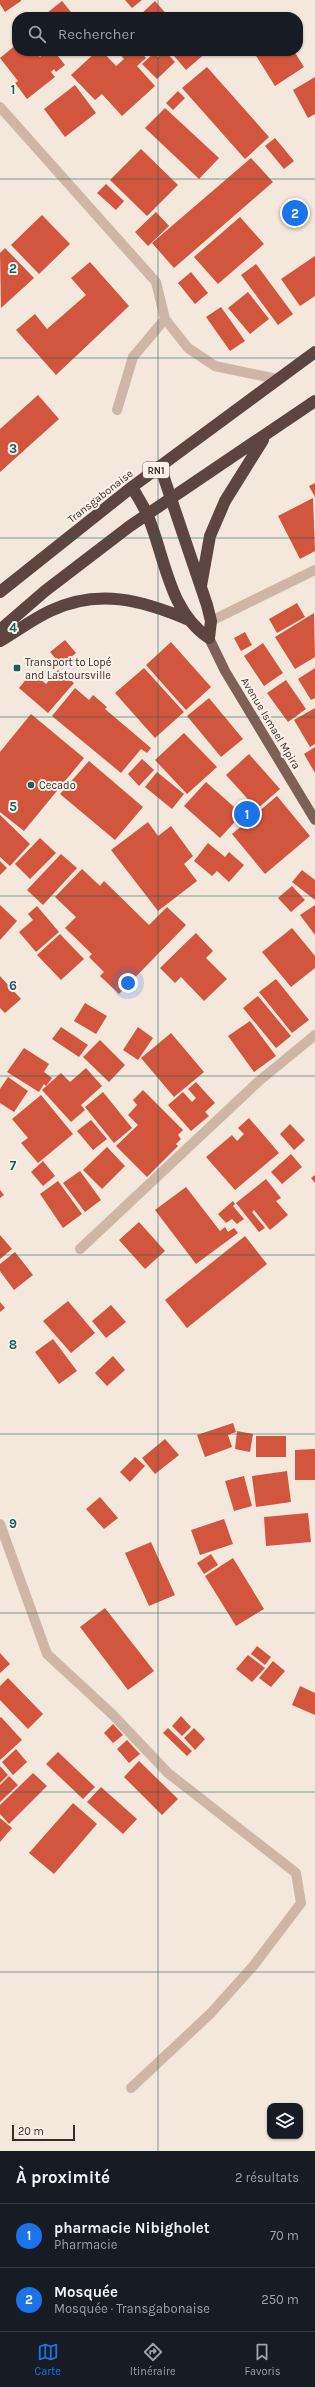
<!DOCTYPE html>
<html lang="fr">
<head>
<meta charset="utf-8">
<style>
  :root { --surface:#171b24; --page:#20242c; --text:#f1f3f6; --muted:#9ea1a6; --line:#363941; --accent:#1a73e8 }
  body { margin:0; font-family:Karla,sans-serif; background:var(--page); color:var(--text) }
  .controls { position:absolute; right:12px; bottom:12px; display:grid; overflow:hidden; border-radius:8px; box-shadow:0 1px 3px #0004 }
  .controls button { width:36px; height:36px; display:grid; place-items:center; padding:0; border:0; border-bottom:1px solid var(--line); background:var(--surface); color:var(--text); font:20px sans-serif }
  .scale { position:absolute; left:12px; bottom:10px; width:63px; box-sizing:border-box; padding-left:4px; border:2px solid #392c28; border-top:0; font-size:11px; line-height:14px; white-space:nowrap; color:#392c28; -webkit-text-stroke:3px #fbf1e9; paint-order:stroke }
  .you { position:absolute; left:128px; top:983px; width:14px; height:14px; margin:-10px; border:3px solid #fff; border-radius:50%; background:#1a73e8; box-shadow:0 0 0 6px #1a73e833 }
  .badge { display:grid; place-items:center; width:26px; height:26px; border-radius:50%; background:var(--accent); color:#fff; font-size:13px; font-weight:700 }
  .pin { position:absolute; translate:-50% -50%; border:2px solid #fff; box-shadow:0 1px 4px #0006 }
  .list { margin:0; padding:0; list-style:none }
  h2 { display:flex; justify-content:space-between; align-items:center; height:52px; margin:0; padding:0 16px; font-size:17px }
  h2 small { font-size:13px; font-weight:400; color:var(--muted) }
  .list li { display:grid; grid-template-columns:26px 1fr auto; gap:12px; align-items:center; box-sizing:border-box; height:64px; padding:0 16px; border-top:1px solid var(--line) }
  .list b { display:block; font-size:15px; white-space:nowrap }
  .list p { margin:0; font-size:13px; white-space:nowrap; color:var(--muted) }
  .list em { font-size:13px; font-style:normal; color:var(--muted) }
  .icon { flex:none; width:22px; height:22px; fill:none; stroke:currentColor; stroke-width:2; stroke-linecap:round; stroke-linejoin:round }
  .map { position:relative; flex:none; width:315px; height:2151px; overflow:hidden }
  .search { position:absolute; background:var(--surface); box-shadow:0 1px 3px #0004; left:12px; right:12px; top:12px; height:44px; display:flex; align-items:center; gap:10px; box-sizing:border-box; padding:0 14px; border-radius:16px; color:var(--muted); font-size:15px }
  .sheet { height:180px; background:var(--surface) }
  nav { display:flex; justify-content:space-around; align-items:center; box-sizing:border-box; height:56px; border-top:1px solid var(--line); background:var(--surface); font-size:11px; color:var(--muted) }
  nav a { display:grid; justify-items:center; gap:2px }
  nav .on { color:var(--accent) }
  .map>svg:first-child { display:block }
  .building { fill:#d1563d }
  .lines { fill:none; stroke-linecap:round; stroke-linejoin:round }
  .minor { stroke:#ceb6a6; stroke-width:10 }
  .major { stroke:#7d6157; stroke-width:10 }
  .highway { stroke:#5b453e; stroke-width:12 }
  .grid { fill:none; stroke:#195f5f; stroke-width:1; stroke-opacity:0.55 }
  .poi-dot { fill:#195f5f; stroke:#fbf1e9; stroke-width:1.5 }
  .labels { text-anchor:middle; stroke-width:4; stroke-linejoin:round; paint-order:stroke }
  .shield { fill:#fbf1e9; stroke:#736762; stroke-width:1 }
  .shield-label { font-size:10px; font-weight:bold; fill:#392c28 }
  .street-label { font-size:11px; fill:#392c28; stroke:#fbf1e9 }
  .poi-label { font-size:11px; fill:#392c28; stroke:#fbf1e9; text-anchor:start }
  .grid-label { font-size:13px; text-anchor:middle; font-weight:bold; fill:#195f5f; stroke:#fbf1e9; stroke-width:4; stroke-linejoin:round; paint-order:stroke }
</style>
</head>
<body>
<div class="map">
<svg width="315" height="2151" viewBox="0 0 315 2151">
  <rect width="100%" height="100%" fill="#f4e7dc"/>
  <path class="building" d="M0,0H21V1L5,12L0,4Z
    M125,0H142L132,8Z
    M62,1L75,17H42Z
    M155,1L169,17H138Z
    M17,44V51H35L40,57L47,51H54L65,65L56,72L54,69L51,72L55,77L27,99L15,83L18,81L0,58Z
    M97,51H102L116,66L124,59L117,51H144L142,53L146,58L137,66L155,86L122,116L102,94L95,100L71,75Z
    M165,51L175,62L157,79L142,64L154,53L158,57Z
    M170,51H208L186,70Z
    M253,51H294L304,67L275,86Z
    M207,67L269,137L245,159L182,88Z
    M315,77V114L308,118L293,90Z
    M75,85L96,113L65,137L44,109Z
    M178,91L185,98L173,110L166,103Z
    M165,108L219,158L199,179L145,128Z
    M275,138L294,161L284,169L265,146Z
    M141,149L178,185L147,216L110,180Z
    M251,158L273,182L174,268L152,243Z
    M106,184L124,201L116,210L97,193Z
    M156,212L169,226L148,246L135,232Z
    M42,215L70,244L39,274L11,245Z
    M240,217L264,244L218,284L194,257Z
    M5,248L34,278L1,308L0,253Z
    M315,256V296L300,306L281,279Z
    M90,262L129,306L56,375L16,330L35,314L47,329L86,295L71,278Z
    M256,264L293,314L278,325L241,275Z
    M191,272L208,293L195,304L178,283Z
    M248,292L269,319L250,334L228,308Z
    M221,307L245,341L230,351L206,317Z
    M38,395L59,419L0,472V429Z
    M315,483V497L309,486Z
    M313,498L315,551L300,559L278,516Z
    M297,603L305,617L277,633L269,619Z
    M314,613L315,657L295,669L275,637Z
    M245,632L252,645L241,651L234,638Z
    M65,640L76,653L61,665L50,652Z
    M171,642L211,687L186,710L146,665Z
    M263,643L283,673L264,686L244,656Z
    M144,668L184,712L155,738L115,693Z
    M315,668V698L311,700L298,679Z
    M58,670L74,683L48,713L19,688L32,672L46,684Z
    M286,680L306,709L288,722L267,693Z
    M75,688L89,700L93,695L107,707L105,709L151,748L147,753L141,749L121,773L52,716Z
    M209,698L243,739L221,757L187,716Z
    M315,708V744L310,747L294,720Z
    M31,714L84,758L24,831L0,812V752Z
    M184,733L217,767L187,794L155,760Z
    M315,747V773L304,754Z
    M249,754L280,789L257,809L226,775Z
    M142,759L154,770L139,786L128,774Z
    M89,761L143,807L115,840L60,794Z
    M157,772L184,794L172,809L145,787Z
    M206,782L242,814L220,838L184,806Z
    M277,796L310,836L265,874L232,834Z
    M0,815L30,844L10,866L0,857Z
    M148,822L158,836L171,826L193,856L184,864L197,881L158,911L111,850Z
    M40,838L56,853L30,879L15,864Z
    M208,843L225,857L229,852L244,865L229,882L217,871L212,876L194,861Z
    M61,854L77,868L43,905L27,890Z
    M0,861L7,868L0,875Z
    M82,869L100,886L104,881L149,925L167,907L186,925L119,994L100,976L104,972L89,957L92,954L65,928L76,917L55,897Z
    M302,870L315,880V900L292,882Z
    M292,886L305,900L291,912L278,898Z
    M0,905L17,921L0,940Z
    M315,905V935L300,915Z
    M37,906L59,932L36,952L19,932L33,920L28,914Z
    M292,928L315,956V968L291,987L262,952Z
    M196,933L213,951L206,958L227,979L204,1001L181,977L175,983L160,968Z
    M60,934L84,959L61,980L37,955Z
    M0,976L21,999L5,1013L0,1008Z
    M276,979L309,1020L292,1033L259,992Z
    M258,996L291,1036L276,1048L243,1008Z
    M85,1003L107,1016L96,1034L74,1021Z
    M250,1021L276,1056L254,1072L228,1036Z
    M61,1027L88,1045L79,1057L52,1039Z
    M138,1027L153,1038L138,1060L123,1050Z
    M171,1033L204,1072L174,1097L141,1058Z
    M100,1040L125,1065L109,1082L83,1057Z
    M24,1048L49,1064L44,1072L52,1078L46,1086L44,1084L39,1092L7,1072Z
    M86,1068L102,1086L81,1105L85,1110L71,1122L42,1090L61,1073L70,1082Z
    M8,1077L28,1091L14,1112L0,1103V1089Z
    M196,1082L215,1103L205,1112L209,1116L191,1131L168,1105L183,1092L192,1102L196,1098L188,1089Z
    M143,1090L183,1130L178,1135L181,1139L176,1144L178,1146L147,1177L116,1146L138,1125L128,1115L137,1105L133,1100Z
    M103,1092L132,1128L114,1143L85,1107Z
    M41,1095L73,1134L38,1163L21,1143L28,1138L12,1119Z
    M249,1118L279,1153L235,1190L206,1157L232,1135L237,1141L244,1134L238,1128Z
    M91,1120L107,1139L93,1150L77,1131Z
    M290,1124L305,1140L294,1150L280,1134Z
    M107,1147L125,1166L102,1189L83,1170Z
    M291,1154L302,1167L282,1184L271,1172Z
    M43,1161L55,1176L43,1186L31,1172Z
    M80,1171L101,1200L85,1212L63,1183Z
    M315,1175V1183L311,1178Z
    M266,1179L281,1198L276,1201L288,1215L270,1230L254,1210L252,1212L265,1228L259,1232L236,1203Z
    M58,1181L82,1214L63,1228L40,1194Z
    M186,1187L220,1231L225,1227L228,1232L234,1228L238,1233L196,1264L155,1210Z
    M0,1190L4,1195L0,1198Z
    M233,1201L235,1204L233,1206L244,1219L237,1224L232,1219L226,1223L218,1214Z
    M139,1222L165,1251L145,1269L119,1240Z
    M0,1235L12,1249L0,1259Z
    M245,1236L267,1264L187,1328L165,1300Z
    M15,1252L33,1275L14,1290L0,1271V1264Z
    M68,1301L95,1333L71,1353L43,1321Z
    M0,1302L5,1308L0,1312Z
    M111,1305L126,1322L106,1338L92,1321Z
    M53,1339L77,1371L59,1384L35,1352Z
    M113,1356L125,1370L107,1386L95,1373Z
    M233,1423L236,1432L228,1435L232,1447L205,1457L197,1435Z
    M237,1431L253,1434L250,1452L235,1449Z
    M256,1436H286V1457H256Z
    M165,1439L179,1455L155,1474L142,1458Z
    M315,1449V1480H295V1450Z
    M135,1457L145,1466L130,1482L120,1472Z
    M287,1471L291,1502L256,1507L252,1476Z
    M244,1476L252,1506L234,1511L225,1481Z
    M100,1497L118,1518L104,1529L86,1509Z
    M308,1513L311,1542L266,1546L264,1517Z
    M224,1519L233,1544L200,1555L191,1530Z
    M151,1542L175,1595L149,1606L125,1553Z
    M211,1554L218,1565L204,1574L197,1563Z
    M233,1558L264,1609L236,1626L205,1576Z
    M105,1608L154,1671L128,1690L80,1627Z
    M257,1646L271,1657L265,1665L251,1654Z
    M0,1653L10,1664L0,1673Z
    M248,1655L265,1668L252,1682L236,1669Z
    M273,1661L285,1671L271,1687L259,1678Z
    M8,1678L43,1714L28,1729L0,1700V1686Z
    M300,1686L315,1693V1715L292,1705Z
    M181,1716L191,1727L182,1736L172,1726Z
    M1,1717L22,1740L0,1760V1718Z
    M113,1724L123,1735L113,1743L104,1733Z
    M168,1728L192,1751L187,1756L163,1733Z
    M194,1728L205,1739L195,1750L184,1738Z
    M127,1740L140,1754L129,1763L117,1749Z
    M16,1749L27,1762L13,1775L2,1762Z
    M58,1752L95,1787L83,1799L46,1764Z
    M139,1761L178,1799L162,1815L124,1777Z
    M0,1766L8,1775L0,1783Z
    M33,1773L47,1786L9,1824L0,1814V1805Z
    M9,1776L18,1785L0,1802V1785Z
    M101,1787L137,1819L123,1834L87,1802Z
    M73,1803L97,1824L54,1874L29,1853Z
    M0,1818L12,1828L0,1842Z"/>
  <g class="lines">
    <path class="minor" d="M0,107L156,282L165,319L188,348L215,366L277,379
      M117,410L133,357L165,319
      M211,621L315,570
      M80,1249L259,1081L315,1035
      M0,1524L47,1654L112,1714L168,1773L296,1873L301,1903L254,1965L211,2013L131,2088"/>
    <path class="major" d="M209,638L225,671L315,820"/>
    <path class="highway" d="M132,487C137,496 143,505 147,514C165,555 168,611 209,638L211,621L207,605L160,466
      M201,586L210,536L225,501L263,440
      M0,592L132,487L315,352
      M0,630L45,591L130,526L315,401
      M0,641C17,631 33,619 50,611C98,588 142,600 189,620"/>
  </g>
  <path class="grid" d="M158,0V17M158,51V2151M0,179H315M0,358H315M0,538H315M0,717H315M0,896H315M0,1076H315M0,1255H315M0,1434H315M0,1613H315M0,1792H315M0,1972H315"/>
  <g class="poi-dot">
    <rect x="13" y="664" width="8" height="8" rx="2"/>
    <circle cx="31" cy="785" r="4"/>
  </g>
  <g class="labels">
    <rect class="shield" x="143" y="462" width="26" height="16" rx="3"/>
    <g class="shield-label">
      <text x="156" y="474">RN1</text>
    </g>
    <g class="street-label">
      <text transform="translate(100 496) rotate(-38)" y="4">Transgabonaise</text>
      <text transform="translate(271 723) rotate(59)" y="4">Avenue Ismael Mpira</text>
    </g>
    <g class="poi-label">
      <text x="25" y="666">Transport to Lopé<tspan x="25" dy="13">and Lastoursville</tspan></text>
      <text x="39" y="789">Cecado</text>
    </g>
  </g>
  <g class="grid-label">
    <text x="13" y="94">1</text>
    <text x="13" y="273">2</text>
    <text x="13" y="453">3</text>
    <text x="13" y="632">4</text>
    <text x="13" y="811">5</text>
    <text x="13" y="990">6</text>
    <text x="13" y="1170">7</text>
    <text x="13" y="1349">8</text>
    <text x="13" y="1528">9</text>
  </g>
</svg>
<div class="controls">
<button><svg class="icon" aria-label="layers" viewBox="0 0 24 24"><path d="M12 4l9 5-9 5-9-5zM3 14l9 5 9-5"/></svg></button>
</div>
<div class="scale">20 m</div>
<div class="you"></div>
<div class="pin badge" style="left:247px;top:814px">1</div>
<div class="pin badge" style="left:295px;top:213px">2</div>
<div class="search"><svg class="icon" aria-label="search" viewBox="0 0 24 24"><circle cx="10" cy="10" r="6"/><path d="M15 15l6 6"/></svg>Rechercher</div>
</div>
<section class="sheet">
<h2>À proximité<small>2 résultats</small></h2>
<ul class="list">
<li><span class="badge">1</span><div><b>pharmacie Nibigholet</b><p>Pharmacie</p></div><em>70 m</em></li>
<li><span class="badge">2</span><div><b>Mosquée</b><p>Mosquée · Transgabonaise</p></div><em>250 m</em></li>
</ul>
</section>
<nav>
<a class="on"><svg class="icon" aria-label="map" viewBox="0 0 24 24"><path d="M3 6l6-2 6 2 6-2v14l-6 2-6-2-6 2zM9 4v14M15 6v14"/></svg>Carte</a>
<a><svg class="icon" aria-label="directions" viewBox="0 0 24 24"><path d="M12 3l9 9-9 9-9-9zM9 14v-3h6M13 9l2 2-2 2"/></svg>Itinéraire</a>
<a><svg class="icon" aria-label="saved" viewBox="0 0 24 24"><path d="M7 4h10v16l-5-4-5 4z"/></svg>Favoris</a>
</nav>
</body>
</html>
